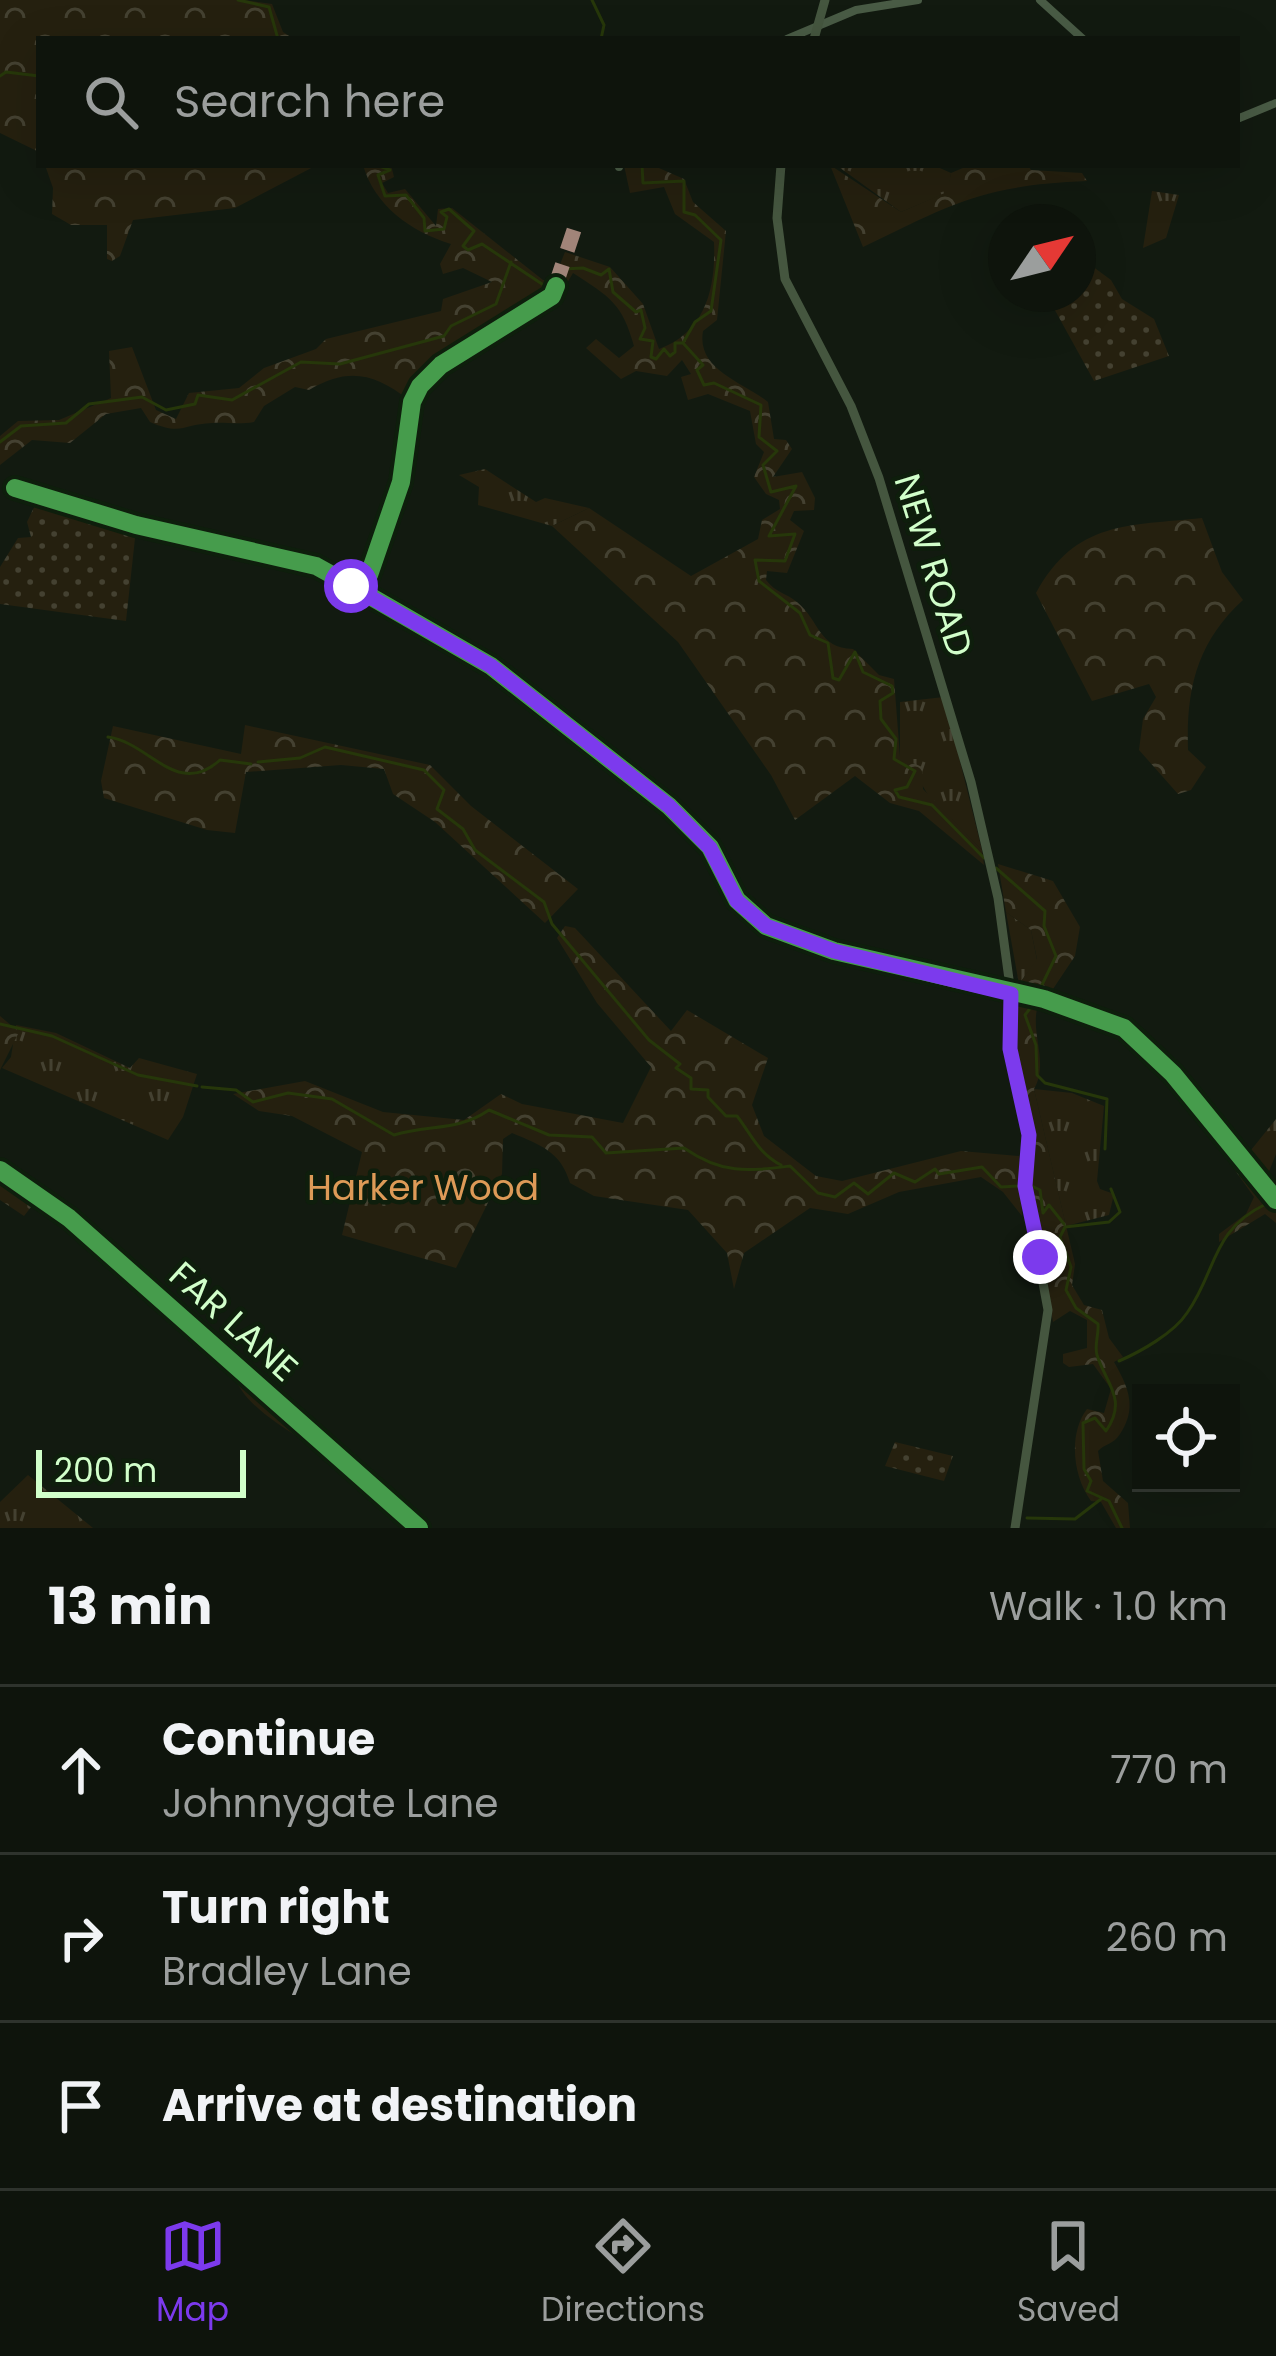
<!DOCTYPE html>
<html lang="en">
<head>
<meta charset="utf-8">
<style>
  :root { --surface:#0e140c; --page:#171d15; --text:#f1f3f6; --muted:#9b9e9d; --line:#2e332d; --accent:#7c3aed }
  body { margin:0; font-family:Poppins,sans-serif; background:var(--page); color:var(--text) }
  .controls { position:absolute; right:36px; bottom:36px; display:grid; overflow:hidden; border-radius:0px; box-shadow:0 12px 48px #0002 }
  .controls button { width:108px; height:108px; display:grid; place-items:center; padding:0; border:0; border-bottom:3px solid var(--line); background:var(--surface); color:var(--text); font:60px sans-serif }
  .compass { position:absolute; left:988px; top:204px; width:108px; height:108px; border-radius:50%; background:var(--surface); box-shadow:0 12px 48px #0002; rotate:55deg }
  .scale { position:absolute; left:36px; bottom:30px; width:210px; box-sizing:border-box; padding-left:12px; border:6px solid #d1ffca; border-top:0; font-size:33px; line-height:42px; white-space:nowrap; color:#d1ffca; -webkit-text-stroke:9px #0e1e0c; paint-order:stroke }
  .stop { position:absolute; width:36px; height:36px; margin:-27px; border:9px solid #7c3aed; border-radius:50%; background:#fff }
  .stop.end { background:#7c3aed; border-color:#fff; box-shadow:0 3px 12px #0008 }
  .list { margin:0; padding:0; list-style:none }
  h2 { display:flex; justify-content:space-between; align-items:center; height:156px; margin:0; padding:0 48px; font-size:51px }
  h2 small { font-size:39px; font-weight:400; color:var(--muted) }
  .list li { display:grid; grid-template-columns:78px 1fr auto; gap:36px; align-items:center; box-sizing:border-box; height:168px; padding:0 48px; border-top:3px solid var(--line) }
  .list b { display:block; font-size:45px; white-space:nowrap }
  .list p { margin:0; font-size:39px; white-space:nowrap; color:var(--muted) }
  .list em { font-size:39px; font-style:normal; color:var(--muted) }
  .icon { flex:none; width:66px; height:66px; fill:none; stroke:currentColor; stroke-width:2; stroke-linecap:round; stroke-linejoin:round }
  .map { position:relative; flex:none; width:1276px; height:1528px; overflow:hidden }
  .search { position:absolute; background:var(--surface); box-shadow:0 12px 48px #0002; left:36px; right:36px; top:36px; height:132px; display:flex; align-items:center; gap:30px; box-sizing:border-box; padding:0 42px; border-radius:0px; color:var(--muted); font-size:45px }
  .sheet { height:660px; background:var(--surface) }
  nav { display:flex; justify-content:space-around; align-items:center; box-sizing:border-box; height:168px; border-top:3px solid var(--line); background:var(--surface); font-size:33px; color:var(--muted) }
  nav a { display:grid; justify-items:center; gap:6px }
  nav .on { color:var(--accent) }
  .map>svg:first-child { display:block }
  .grass { fill:url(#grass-tufts) }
  .forest { fill:url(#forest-crowns) }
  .park { fill:url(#park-dots) }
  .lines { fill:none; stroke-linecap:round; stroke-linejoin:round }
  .stream { stroke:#26370a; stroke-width:3 }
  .minor { stroke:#495b45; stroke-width:8 }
  .tertiary { stroke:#495b45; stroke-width:9 }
  .secondary { stroke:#45563f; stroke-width:9 }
  .quiet { stroke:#a18479; stroke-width:15; stroke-dasharray:30 15; stroke-linecap:butt }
  .cycleway-casing { stroke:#0e1e0c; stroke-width:26 }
  .cycleway { stroke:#469c4c; stroke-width:18 }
  .route { stroke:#7c3aed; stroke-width:15 }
  .labels { text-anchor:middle; stroke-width:9; stroke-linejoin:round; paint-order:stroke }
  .street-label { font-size:36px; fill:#d1ffca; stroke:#0e1e0c }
  .park-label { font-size:36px; fill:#dd9a57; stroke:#0e1e0c }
</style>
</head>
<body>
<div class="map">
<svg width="1276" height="1528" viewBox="0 0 1276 1528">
  <defs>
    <pattern id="grass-tufts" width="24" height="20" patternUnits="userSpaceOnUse" patternTransform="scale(3)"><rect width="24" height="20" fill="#25200f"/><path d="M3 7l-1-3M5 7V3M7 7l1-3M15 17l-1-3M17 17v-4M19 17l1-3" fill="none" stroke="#444131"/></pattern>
    <pattern id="forest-crowns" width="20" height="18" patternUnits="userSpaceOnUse" patternTransform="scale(3)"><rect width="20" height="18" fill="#25200f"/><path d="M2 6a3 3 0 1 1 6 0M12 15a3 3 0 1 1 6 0" fill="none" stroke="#444131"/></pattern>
    <pattern id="park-dots" width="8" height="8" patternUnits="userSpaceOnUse" patternTransform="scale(3)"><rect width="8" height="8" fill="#25200f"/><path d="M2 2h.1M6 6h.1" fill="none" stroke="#444131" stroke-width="1.8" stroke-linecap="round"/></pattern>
  </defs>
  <rect width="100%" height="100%" fill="#121a10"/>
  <path class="grass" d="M836,165H933L951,173L948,192L901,212Z
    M1152,191L1179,195L1166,238L1143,248Z
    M485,469L536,502L545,498L589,508L552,526L478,505L479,487L459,475Z
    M944,697L982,850L928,795L909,762L900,758V702Z
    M1006,912L1031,930L1037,960L1019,984Z
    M16,1025L56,1033L130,1068L139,1058L197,1074L183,1117L168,1140L2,1068L11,1057Z
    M1034,1089L1072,1093L1104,1106L1097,1181L1100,1189L1114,1194L1109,1215L1066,1226Z
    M1276,1119V1154L1266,1179L1247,1155Z
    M28,1475L93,1528H0V1502Z"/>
  <path class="forest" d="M0,0H244L272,4L283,32L294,39H39V152L0,133Z
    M45,165H317L235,208L133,220L120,256L112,261L107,259V225H71L52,214L53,188Z
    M363,165H391L394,177L382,183L388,193L405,189L436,226L438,209L452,208L543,280L553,282L565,252L610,267L643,304L659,349C706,332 716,287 714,242L675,214L664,187L630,193L624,165H652L684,179L693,202L726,231L717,320L703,331C696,370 743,382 768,402L774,439L786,440L792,449L773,477L802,472L815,498L814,510L794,511L790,520L804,531L787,573L767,571L766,580C776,593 786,593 797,602C820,621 818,648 853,649L879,675L894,679L900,757L922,767L923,789L982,850L984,865L919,811L890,803L855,776L795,820L771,775L678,642L552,526L589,508L691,576L758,539L762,520L780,509L779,500L766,494L754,477L764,452L756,444L750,411L708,394L688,400L681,377L691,374L682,360L667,376L636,371L621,379L586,348L596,339L619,358L634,346C622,303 610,297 573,273L558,298L446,371L416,405L401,513L394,511L383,544L374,541L405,454L409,400C374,373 348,367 309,390L295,387L264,406L254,422C238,425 226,422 212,423C183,424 182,436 150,422L141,408L106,414L70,443L32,440L0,465V436L18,421L59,420L111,398L109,351L132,347L156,410L176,419L189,393L239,388L264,368L316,349L326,339L441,311L443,299L492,282L463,268L443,274L440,264L451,244C410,231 375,206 363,165Z
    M830,165L901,212L947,192L951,173L970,165H1028L1031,170L1082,173L1087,181C985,185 953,203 863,247Z
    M1202,518L1222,572L1243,600C1197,642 1186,689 1188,750L1206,767L1191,790L1178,794L1139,750L1143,719L1156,697L1149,684L1092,701L1036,593C1076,520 1129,526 1202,518Z
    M245,725L430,765L471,806L578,889L545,923L435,822L393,794L384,769L341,765L246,772L235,833L207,830L104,798L101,781L113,726L241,754Z
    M998,864L1053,881L1080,927L1075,956L1049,995L1019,984L1037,959L1031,930L1006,912Z
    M565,926L575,928L671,1031L687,1010L768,1058L752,1105L764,1136L816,1176L842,1181L961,1151L1019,1156L1022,1216L1003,1192L981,1177L899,1192L848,1214L810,1208L744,1253L734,1289L727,1253L688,1210L594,1196L570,1183C561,1152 541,1145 512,1133L503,1139L502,1174L456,1268L342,1235L362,1152L292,1116L259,1111L233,1094L305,1081L383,1112L464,1120L501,1094L522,1104L623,1123L651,1067L597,1003L557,938Z
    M1016,1000L1039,1002C1028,1031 1050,1061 1034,1089L1075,1264L1072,1285L1084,1305L1102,1310L1109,1338L1123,1357L1114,1362C1129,1388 1137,1408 1120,1434C1114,1444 1104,1444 1098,1451L1103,1481L1128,1503L1130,1528H1116L1101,1502L1091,1501C1073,1477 1068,1434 1087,1409L1104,1413L1111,1389L1093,1364L1069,1367L1063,1363V1354L1087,1348V1320L1070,1311L1053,1322L1030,1185L1034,1128L1018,1066Z
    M0,1016L19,1032L0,1070Z
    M1212,1126L1276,1206V1223L1265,1214L1219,1242V1234L1246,1214L1254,1197L1207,1131Z
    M235,1376L346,1464C316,1447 243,1411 235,1376Z"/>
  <path class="park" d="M1092,266L1111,280L1122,299L1154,319L1169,356L1094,381L1046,294H1078V271Z
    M38,499L136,529L126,621L0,604V567L18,538L31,537L27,522Z
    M0,1175L35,1202L24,1216L0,1200Z
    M895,1442L953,1456L944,1481L885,1466Z"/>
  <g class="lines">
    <path class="stream" d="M238,0L269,7L278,39
      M592,0L604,25L601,39
      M0,76L6,72L39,76
      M377,165L390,170L378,175L385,196L406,195L424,218L425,231L444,229L447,217L441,212L449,209L474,231L463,246L468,250L482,244L542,284L556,286L563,269L583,268L601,275L609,269L613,292L636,312L641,310L645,328L640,339L653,341L651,357L656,359L664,349L670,356L675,352V343H683L695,322L711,311L721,240L695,215L684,212V181L643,183L642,165
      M683,343L703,365L697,370L704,385L714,383L761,405L759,437L777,451L763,465L771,492L796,486L769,536L795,534L785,561L755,560L759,581L800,613L810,635L828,643L833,678L839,680L855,652L863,672L892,686L893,693L880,701L881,719L896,739L894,759L915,771L907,787L895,790L899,797L932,805L984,858
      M0,442L21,426L66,423L89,404L142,397L166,410L195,404L198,395L232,400L301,362L340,364L444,336L451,326L496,304L511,262
      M108,737C149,742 177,799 220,760L251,764
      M258,762L300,758L325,747L424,770L444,790L437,809L463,829L475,850L544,902L552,924L649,1040L680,1064L676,1068L691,1078V1089L708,1090V1097L726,1116H737C751,1134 758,1153 781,1165
      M996,868L1045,911L1044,926L1056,956L1038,993
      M910,957L983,980
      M1035,1002L1025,1015L1036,1045L1037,1075L1045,1083L1107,1099L1105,1149
      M0,1024L52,1036L138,1075L197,1086
      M202,1087L236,1090L253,1102L288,1093L332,1099L394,1135C429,1124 457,1132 489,1110L549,1135L592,1137L606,1153L684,1148C723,1175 749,1171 790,1166L818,1193L835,1197L854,1183L868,1194L894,1173L915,1182L935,1169L939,1174L982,1167L1001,1187L1020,1186
      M1030,1185L1040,1190L1043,1213L1049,1205L1064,1224
      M1111,1189L1120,1212L1109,1222L1065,1227L1060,1237L1071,1267L1066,1290L1076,1308L1098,1324C1099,1335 1094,1345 1097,1355C1106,1384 1128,1399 1106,1431L1095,1418L1083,1423L1084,1469L1091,1481L1087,1491L1109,1501L1122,1528
      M1119,1361C1140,1352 1174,1333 1187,1313C1217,1271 1211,1230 1266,1204L1250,1184
      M1027,1518L1075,1519L1101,1499"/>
    <path class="minor" d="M1040,0L1083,39
      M787,39L856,10L918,0
      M1237,119L1276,103
      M619,167V165
      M15,488L136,525L316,566L491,666L581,734L682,818L710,847L737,900L766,926L834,951L1011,994
      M0,1170L69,1218L419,1528"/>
    <path class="tertiary" d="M1011,994C1048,999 1096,1010 1127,1030C1182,1065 1236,1148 1276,1200"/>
    <path class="secondary" d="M814,39L825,0
      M781,165L777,218L785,279L851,406L879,478L971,782L998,898L1011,994L1010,1049L1029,1135L1025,1186L1048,1310L1015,1528"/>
    <path class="quiet" d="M553,293L574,230"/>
    <g class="cycleway-casing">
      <path id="cycleway" d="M15,488L136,525L316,566L361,591L491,666L669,806L710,847L737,900L766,926L834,951L1044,999L1124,1028L1173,1074L1276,1200
        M369,575L401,482L412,402L420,386L441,365L552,296L556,286
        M0,1170L69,1218L419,1528"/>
    </g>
    <use href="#cycleway" class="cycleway"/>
  </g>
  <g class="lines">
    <path class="route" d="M351,586L491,666L669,806L710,848L737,901L766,926L834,951L1011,994L1010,1049L1029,1135L1025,1186L1040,1257"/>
  </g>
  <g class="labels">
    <g class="street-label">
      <text transform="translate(934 565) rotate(73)" y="13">NEW ROAD</text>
      <text transform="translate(234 1321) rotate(42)" y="13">FAR LANE</text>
    </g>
    <g class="park-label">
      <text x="423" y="1200">Harker Wood</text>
    </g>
  </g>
</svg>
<div class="controls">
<button><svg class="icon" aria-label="locate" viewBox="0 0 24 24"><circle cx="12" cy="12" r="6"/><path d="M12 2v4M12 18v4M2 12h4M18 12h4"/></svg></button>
</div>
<svg class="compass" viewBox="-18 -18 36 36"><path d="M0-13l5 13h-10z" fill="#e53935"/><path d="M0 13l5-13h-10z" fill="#9b9e9d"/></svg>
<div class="scale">200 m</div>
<div class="stop" style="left:351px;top:586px"></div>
<div class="stop end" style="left:1040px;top:1257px"></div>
<div class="search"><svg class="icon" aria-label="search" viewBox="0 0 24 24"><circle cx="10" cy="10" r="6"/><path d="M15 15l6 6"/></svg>Search here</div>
</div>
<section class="sheet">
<h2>13 min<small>Walk · 1.0 km</small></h2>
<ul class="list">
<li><svg class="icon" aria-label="ahead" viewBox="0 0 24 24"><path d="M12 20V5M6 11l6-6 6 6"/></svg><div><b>Continue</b><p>Johnnygate Lane</p></div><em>770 m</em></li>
<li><svg class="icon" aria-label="right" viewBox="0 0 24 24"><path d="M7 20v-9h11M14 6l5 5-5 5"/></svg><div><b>Turn right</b><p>Bradley Lane</p></div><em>260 m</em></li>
<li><svg class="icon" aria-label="arrive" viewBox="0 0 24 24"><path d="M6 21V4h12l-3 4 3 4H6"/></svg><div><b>Arrive at destination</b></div></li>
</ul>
</section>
<nav>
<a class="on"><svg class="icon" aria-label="map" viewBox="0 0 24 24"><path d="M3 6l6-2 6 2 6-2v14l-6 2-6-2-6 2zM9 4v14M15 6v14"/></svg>Map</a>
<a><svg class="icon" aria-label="directions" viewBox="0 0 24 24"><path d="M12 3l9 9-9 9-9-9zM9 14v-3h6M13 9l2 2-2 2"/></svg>Directions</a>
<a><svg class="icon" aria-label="saved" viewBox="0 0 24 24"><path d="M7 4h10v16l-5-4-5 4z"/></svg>Saved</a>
</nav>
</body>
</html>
